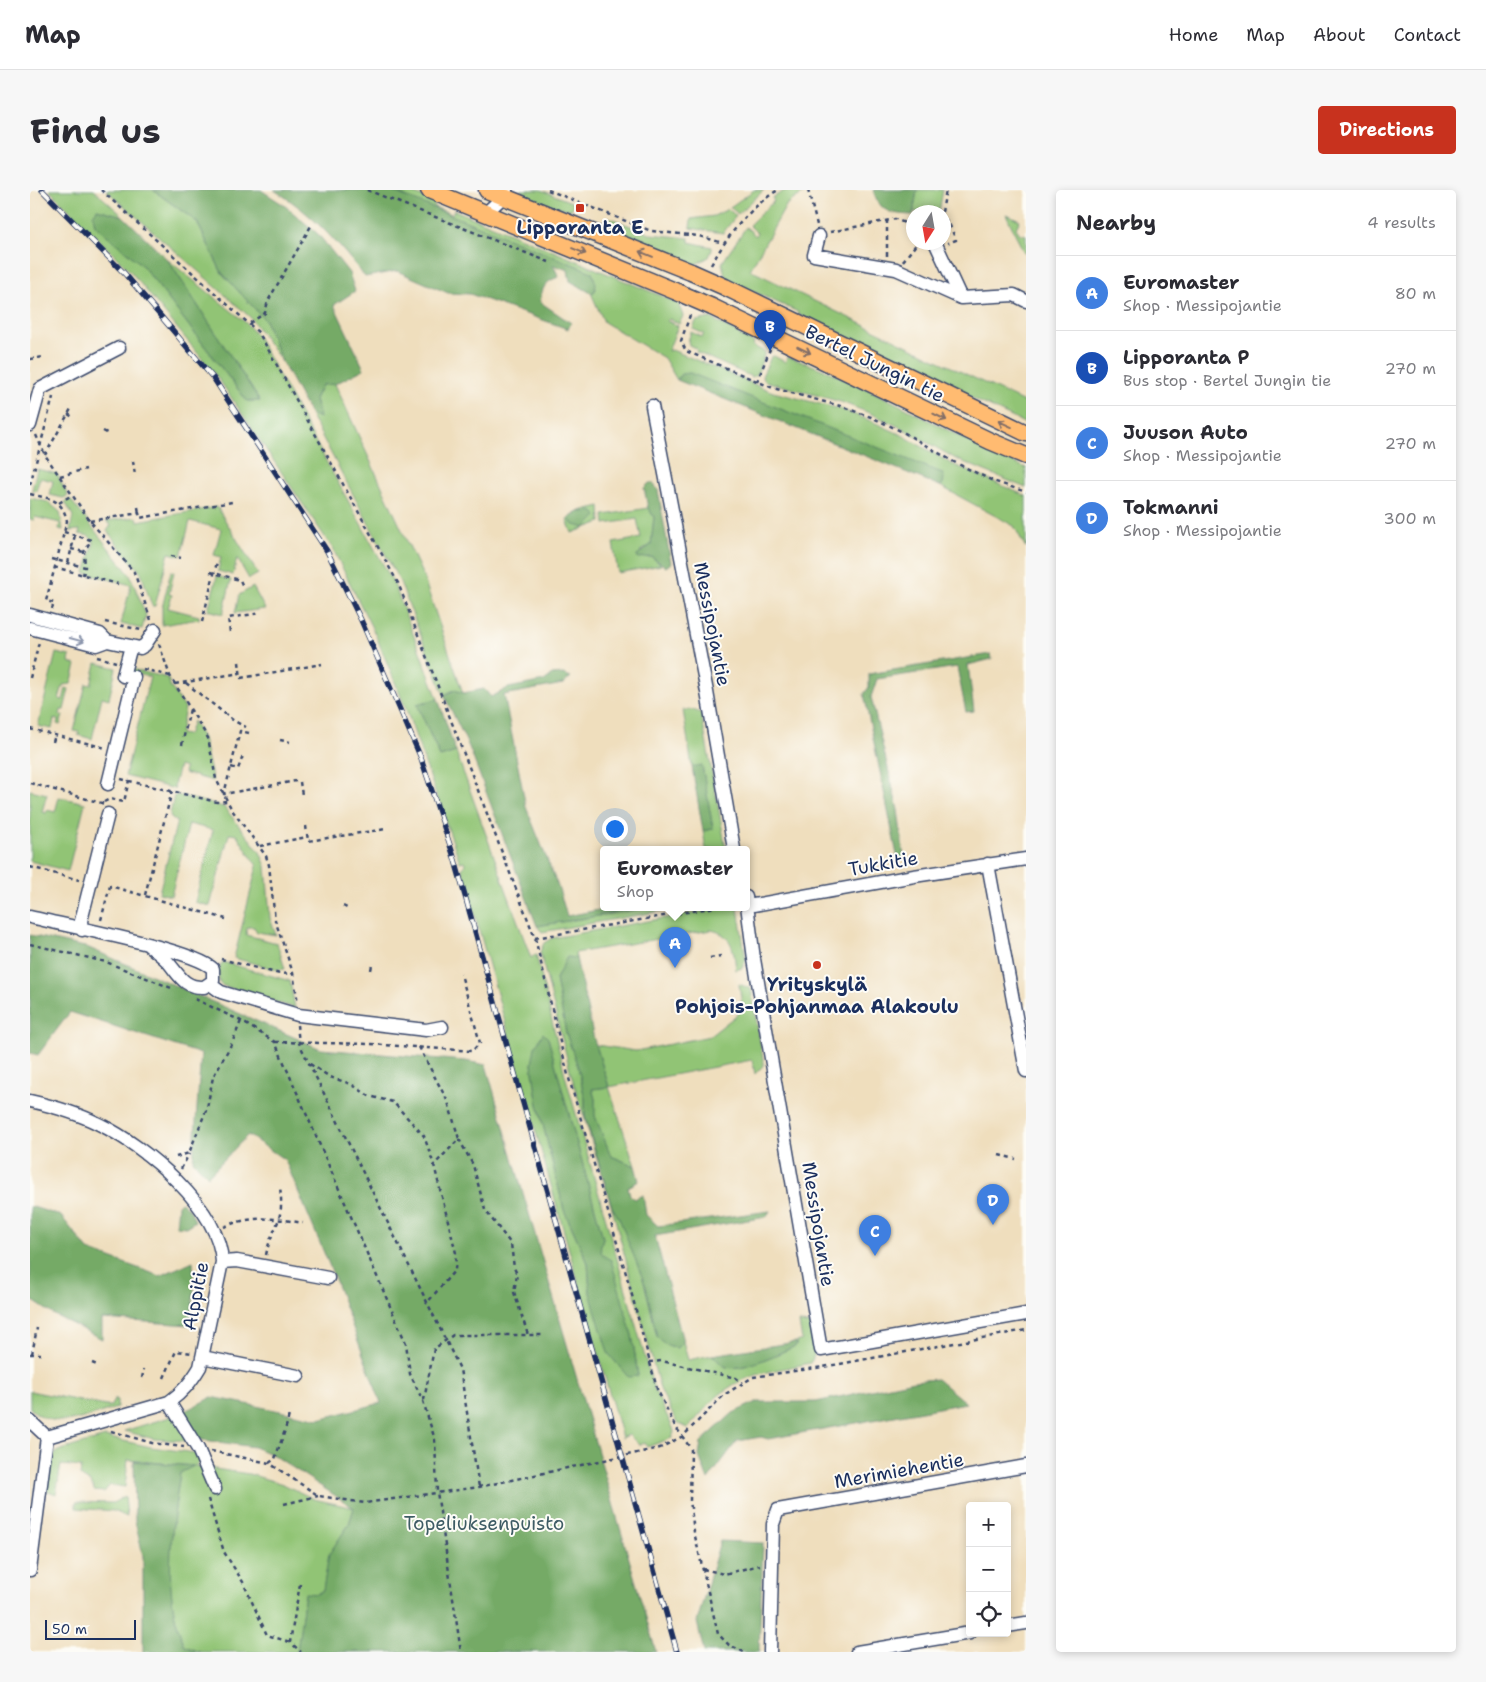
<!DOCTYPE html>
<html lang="en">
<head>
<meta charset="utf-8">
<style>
  :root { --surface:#fff; --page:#f7f7f7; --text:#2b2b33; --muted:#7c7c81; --line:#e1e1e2; --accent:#c8321e }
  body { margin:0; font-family:"Shantell Sans",sans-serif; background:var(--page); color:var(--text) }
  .controls { position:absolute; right:15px; bottom:15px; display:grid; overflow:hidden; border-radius:5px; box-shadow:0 2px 8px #0003 }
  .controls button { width:45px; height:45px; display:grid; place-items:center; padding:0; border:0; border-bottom:1px solid var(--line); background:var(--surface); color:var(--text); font:25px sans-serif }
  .compass { position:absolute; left:876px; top:15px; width:45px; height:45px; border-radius:50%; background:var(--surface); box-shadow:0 2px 8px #0003; rotate:191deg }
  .scale { position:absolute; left:15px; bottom:12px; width:91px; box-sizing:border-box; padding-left:5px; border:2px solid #1b2f5e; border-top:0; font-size:14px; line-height:18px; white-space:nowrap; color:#1b2f5e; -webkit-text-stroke:4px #fdfcf7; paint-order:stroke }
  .you { position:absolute; left:584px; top:638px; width:18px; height:18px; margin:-12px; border:4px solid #fff; border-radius:50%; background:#1a73e8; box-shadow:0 0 0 8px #1a73e833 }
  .badge { display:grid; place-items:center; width:32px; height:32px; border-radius:50%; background:var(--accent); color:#fff; font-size:16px; font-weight:700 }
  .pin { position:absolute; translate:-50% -41px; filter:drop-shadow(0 1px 2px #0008) }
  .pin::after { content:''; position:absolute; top:26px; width:18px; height:15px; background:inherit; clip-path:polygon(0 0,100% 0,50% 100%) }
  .popup { position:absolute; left:570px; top:656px; width:150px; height:65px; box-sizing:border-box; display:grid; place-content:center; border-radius:5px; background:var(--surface); filter:drop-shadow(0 1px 4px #0005); font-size:16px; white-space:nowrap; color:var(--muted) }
  .popup b { font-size:19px; color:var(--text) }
  .popup::after { content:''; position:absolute; left:50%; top:100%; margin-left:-10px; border:10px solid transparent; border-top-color:var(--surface) }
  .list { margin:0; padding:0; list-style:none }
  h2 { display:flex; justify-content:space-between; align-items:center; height:65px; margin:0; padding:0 20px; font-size:21px }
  h2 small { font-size:16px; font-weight:400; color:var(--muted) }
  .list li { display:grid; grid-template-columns:32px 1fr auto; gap:15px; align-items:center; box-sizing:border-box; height:75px; padding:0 20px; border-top:1px solid var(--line) }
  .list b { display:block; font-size:19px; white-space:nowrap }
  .list p { margin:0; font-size:16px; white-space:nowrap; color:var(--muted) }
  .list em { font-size:16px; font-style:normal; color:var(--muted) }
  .icon { flex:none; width:28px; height:28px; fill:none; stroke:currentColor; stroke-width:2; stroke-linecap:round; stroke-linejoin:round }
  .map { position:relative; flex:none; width:996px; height:1462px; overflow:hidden; border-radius:5px }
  header { display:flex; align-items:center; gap:30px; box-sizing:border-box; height:70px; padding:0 25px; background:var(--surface); border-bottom:1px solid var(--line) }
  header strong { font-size:24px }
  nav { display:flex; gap:28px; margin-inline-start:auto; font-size:18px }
  .intro { display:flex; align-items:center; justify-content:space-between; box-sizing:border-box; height:120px; padding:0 30px }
  h1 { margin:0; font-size:35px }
  .button { padding:12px 22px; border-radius:5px; background:var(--accent); color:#fff; font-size:18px; font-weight:700 }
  main { display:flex; gap:30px; padding:0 30px }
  aside { flex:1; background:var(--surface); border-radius:5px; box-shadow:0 2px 8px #0003 }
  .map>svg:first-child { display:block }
  .green { fill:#91c475; stroke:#567a6a; fill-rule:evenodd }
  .forest { fill:#74aa66; stroke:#486c62 }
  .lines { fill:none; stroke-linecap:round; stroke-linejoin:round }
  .minor-casing { stroke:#3b496c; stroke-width:15 }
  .major-casing { stroke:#3b496c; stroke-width:19 }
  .path { stroke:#3b496c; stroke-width:2.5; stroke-dasharray:4 4; stroke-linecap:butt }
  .minor { stroke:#fff; stroke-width:12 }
  .major { stroke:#ffbb71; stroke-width:16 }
  .rail-casing { stroke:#1b2f5e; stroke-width:5.5 }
  .rail { stroke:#fdfcf7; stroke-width:4; stroke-dasharray:11; stroke-linecap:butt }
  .major-bridge-casing { stroke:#3b496c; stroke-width:19; stroke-linecap:butt }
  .major-bridge { stroke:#ffbb71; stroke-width:16 }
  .oneway { stroke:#826e67 }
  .oneway2 { stroke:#8d97ae }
  .poi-dot { fill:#c8321e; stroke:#fdfcf7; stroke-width:2 }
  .labels { text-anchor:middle; stroke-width:4; stroke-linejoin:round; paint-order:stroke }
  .poi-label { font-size:19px; font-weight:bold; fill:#1b2f5e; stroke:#fdfcf7 }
  .street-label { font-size:19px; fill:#1b2f5e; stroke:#fdfcf7 }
  .park-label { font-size:19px; fill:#3e5c65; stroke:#fdfcf7 }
</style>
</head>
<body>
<header>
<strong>Map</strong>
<nav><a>Home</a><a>Map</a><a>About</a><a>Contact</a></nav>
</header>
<div class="intro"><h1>Find us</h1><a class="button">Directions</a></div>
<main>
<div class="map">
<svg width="996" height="1462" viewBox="0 0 996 1462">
  <rect width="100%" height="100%" fill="#fdfcf7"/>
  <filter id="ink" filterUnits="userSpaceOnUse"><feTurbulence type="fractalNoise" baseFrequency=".02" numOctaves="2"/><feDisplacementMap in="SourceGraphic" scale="10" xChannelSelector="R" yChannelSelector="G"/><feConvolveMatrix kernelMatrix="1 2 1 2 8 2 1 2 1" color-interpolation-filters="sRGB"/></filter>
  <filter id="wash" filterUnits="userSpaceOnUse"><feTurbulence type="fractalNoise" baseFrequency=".0096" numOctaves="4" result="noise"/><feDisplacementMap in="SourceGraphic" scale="20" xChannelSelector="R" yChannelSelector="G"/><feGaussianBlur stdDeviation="1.12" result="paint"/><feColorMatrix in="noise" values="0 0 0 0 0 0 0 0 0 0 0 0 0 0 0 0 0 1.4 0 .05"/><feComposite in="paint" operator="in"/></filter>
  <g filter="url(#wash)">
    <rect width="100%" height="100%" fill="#efdebd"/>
    <path class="green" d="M19,0H64L93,26L67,19L65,35L112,75L217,211H230L138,70L214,131L226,144L364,394L408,509L387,514L410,567L426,562L501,768L506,764L535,885L624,1199L643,1238L644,1242L642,1248L617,1257L615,1253L609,1255L599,1245L592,1248L432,679L435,674L434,671L430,672L376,519L346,446L303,359L188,188L101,82ZM513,844L518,848L573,1048C570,1057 568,1062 576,1068L602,1145L608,1185L560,1103L558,1073L534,1020L507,910L502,874Z
      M76,0H123L167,32L192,83L235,130L252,172L220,127Z
      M359,0H375L405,12L404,17L422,24L424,20L648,113L653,126L649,134L639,129L637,131L648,136L638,161L642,160L743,202L810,219L841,231L872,245L922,274L996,306V358L984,336L910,296L913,294L651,184L647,190L634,168L574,132L561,103L565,101L562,88Z
      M490,0H511L544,13L541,20C524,16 501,15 490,0Z
      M724,0H734L708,24L700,17Z
      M756,0H778L757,14L720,80L996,213V234L767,124L768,122L696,89L692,73L716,37L726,46L727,43L719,35L744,11L742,8Z
      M887,0H913L909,22H884L883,25Z
      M698,19L706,26L693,43L660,38L661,29L684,26Z
      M976,24L990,30L986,38L990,44L996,45V64L994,63Z
      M578,27L620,44L659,48V52L682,57V60L679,67L664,75L618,57L575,34Z
      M681,128L724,153L723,156L735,162L727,185L722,187L666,162L667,159L659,155L658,151L661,142L672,147L674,144L663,139L666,131Z
      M744,166L755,172L758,167C841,193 916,244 996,278V298L926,269L874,239L842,224L811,212L735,191L732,186L741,167Z
      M305,194L393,386L433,503L424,500L414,505L370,392L280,224L290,227L285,209L292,195Z
      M7,279L27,284L38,306L33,308L20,305L23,291L10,288L6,301L2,300Z
      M0,308L18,312L30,322L33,340L29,339L30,333L5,327L4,330L0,329Z
      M40,309L100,385L116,425L112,439L91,434L101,395L55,383L64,352L59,346L49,344L50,340L40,341L43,326L35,312Z
      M570,316L571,332L542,343L537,330C546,320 558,319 570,316Z
      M187,317L228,384L219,389L207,368L203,385L188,381L191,367L184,365L191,339L160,331L151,366L139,363L125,416H122L111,383L77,341L81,335L76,331L107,327L108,331Z
      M618,318L624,327L621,355L610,361L622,367L631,375L588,383L583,353L611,348L607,329L575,334L574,325Z
      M141,381L144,382L139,404L142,405L138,418L169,426V429L132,435V418Z
      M187,386L201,390L193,424L178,420Z
      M223,397L235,419L205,423L209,405Z
      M26,463L40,466L39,472L46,475L41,494L33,495L29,509L33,510L36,498L39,499L34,520H31L30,525L33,526L30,535L27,534L28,530L24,529L22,539L8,536Z
      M66,473L86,478L79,509L72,507L62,549L48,545L49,542L44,541L56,494L61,495Z
      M102,479L138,488L140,496L155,518L150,544L158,545L163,531L173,548L183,591L154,583L155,578L149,576L144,595L145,599L95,586L120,487L101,483Z
      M653,520H663L671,523L696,659H676L673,641L683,639L672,576L662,577Z
      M0,600L17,604L12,622L16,623L17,620L25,622L29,607L55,613L38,681L0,671Z
      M148,605L194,617L230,662L236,676L240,728L246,745L227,742L224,737H217L216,745L247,753L255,779L248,780L204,768L227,676L207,645L199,644L180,716L165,712L183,640L159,634L141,706L129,703L147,631L142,629L140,625L144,606Z
      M621,717H654L512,742L507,736Z
      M697,717L708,718L716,770L712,778L706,780C704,761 703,744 681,740L545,763L546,768H537L526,789L536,843L548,877L555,909V926L582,1017C606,1051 618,1106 627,1147L641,1157L647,1158L653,1151L658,1170L682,1165C686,1168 690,1174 694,1176C708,1184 751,1162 766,1156V1152L772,1150L769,1133L781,1134C784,1147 789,1162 780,1173C750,1180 718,1182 693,1202C679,1212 670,1226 658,1238L647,1233L630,1199L584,1025L541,884L510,762L514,753L522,748Z
      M193,772L260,791L265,818L191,795C187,789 188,777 193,772Z
      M709,794L721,799L734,875L725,884L722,870L579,897L605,976L581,966L564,926L565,909L562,899L579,897L566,855L606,861L680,846L709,823L712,815Z
      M0,1201L76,1216H81L84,1209H87V1218C56,1226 27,1243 0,1218Z
      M143,1226L157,1251L124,1249L94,1241Z
      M75,1247L121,1257L165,1263L170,1272L165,1276L219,1284L253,1294L284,1309L324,1318L319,1334L300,1364L293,1400L287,1404H275L267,1462H170L155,1456C130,1404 142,1338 150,1283L163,1276L98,1270L95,1297L80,1295L74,1302L64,1301L61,1293L50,1286L51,1277L31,1275L26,1304L16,1300L22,1266L28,1261Z
      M95,1306L97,1327L84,1321L46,1318V1312L83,1313Z"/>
    <path class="forest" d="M123,0H231L254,15L288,44L319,83L325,101L304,115L334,179L305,194L292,195L285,209L290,228L280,224L252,172L235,130L192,83L167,32Z
      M244,0H359L562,82L566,94L565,101L561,103L540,91L538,80L523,75L529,87C515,91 512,98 510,112L541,133L538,139L440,104L418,103L367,81L335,87C308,53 281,22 244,0Z
      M843,0H887L883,25C861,24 850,23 843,0Z
      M67,19L93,26L138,70L230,211H217L112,75L65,35L63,25Z
      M660,183L912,283L914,288L913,294L910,296L647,190L651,184Z
      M619,293H623L628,300L641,373L636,377L622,367L608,368L607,365L621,355L624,327L618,318L614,298Z
      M563,321L567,326L555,338L542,334L539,328L549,322Z
      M961,464L962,469L938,475L944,521L936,522L927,477L847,489L841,507L868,620L874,668L868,670L834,504L839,497V484Z
      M533,484L541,487L533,494L474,505L496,617L529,699L537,726L584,717H621L507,736L439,557L414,505L425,500L433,503L454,499L461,507L478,498L514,491L522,485Z
      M408,509L426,562L410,567L387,514Z
      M672,575L683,639L673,641L662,577Z
      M0,745L59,758L291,859L436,871L456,875L626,1462H267L275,1403L287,1404L293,1400L299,1364L319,1334L324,1318L245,1266L224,1257L166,1249L151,1223L182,1207L289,1229L351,1213L303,1084L255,970L218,945L178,986L163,971L171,864L40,822L8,865L0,863Z
      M537,767L546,768L564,849L579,897L562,899L565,909V926L581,966L605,976L609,991L598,997L600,1005L604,1009L613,1005L616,1025L628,1036L740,1021L736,1027L625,1046L653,1151L647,1158L634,1154L627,1147L616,1097L589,1028L582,1017L555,926V909L548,877L536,843L526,789Z
      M513,843L518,848L573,1048C569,1060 569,1064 581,1070L602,1145L608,1186L598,1187L578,1163L560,1103L558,1073L534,1020L507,910L502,874L505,857Z
      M151,1012L160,1020L165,1031L156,1037L146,1036L148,1015Z
      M0,1016L31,1026L58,1060L130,1086L163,1071L164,1101L160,1135L72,1129V1149L26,1126L0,1109Z
      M766,1152V1156C751,1162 708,1184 694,1176C690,1174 686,1168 682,1165Z
      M907,1189L936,1213L738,1249L731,1247L707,1251L678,1290L669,1266L671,1252L703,1223L726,1212H786L883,1191Z
      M104,1271L164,1276L150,1283C142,1336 131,1406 155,1456L170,1462H113V1366L105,1331Z
      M690,1351L733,1353L729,1462H674L667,1432Z"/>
  </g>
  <g filter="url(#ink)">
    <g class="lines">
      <g class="minor-casing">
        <path id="minor" d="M456,23L474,6L476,0
          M789,46L784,65L866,79L931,108L984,105L996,111
          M905,52L931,108
          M622,216L677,502L704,659
          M0,235L10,199L89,158
          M0,425L70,444L77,451L66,455L0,438
          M77,451L110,458L115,455L125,440
          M78,594L104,487L93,486L101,456
          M958,674L996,881
          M716,707L724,769L791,1160L996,1124
          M718,716L884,686L996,669
          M0,727C33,735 165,760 183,779V791L174,797C153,798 149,784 137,771C131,765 124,760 118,755
          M52,740L51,731L78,624
          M180,794L191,802L268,825L396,840L412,837
          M0,911C22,916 49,924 69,934C115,956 190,1018 192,1072L170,1177C161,1192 153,1202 139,1212L17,1247
          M192,1072L207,1071L298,1088
          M172,1167L268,1186
          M139,1212L168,1259L185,1299
          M0,1231L17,1247
          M0,1380L17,1247
          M977,1436L996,1433
          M740,1462L743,1334L748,1320L996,1276
          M827,1462L940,1443"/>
      </g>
      <g class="major-casing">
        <path id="major" d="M399,0L652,104
          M457,0L661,82
          M695,97L996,243
          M682,117L960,251L996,266"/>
      </g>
      <path class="path" d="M71,0L229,143L368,393L505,748L538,885L599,1094L627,1199L645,1236L661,1259L660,1310L664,1342L688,1444L699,1455L714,1462
        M337,0L519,72
        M518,0L621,41L669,46L693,53
        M778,0L787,35
        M912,22L916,0
        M548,23L552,13
        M914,30L918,31L926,50L918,53
        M800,42L865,29L884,37
        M857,66V31
        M873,71L888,52
        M681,75C698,45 719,18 748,0
        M660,125L651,151L656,161L743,198L810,216L841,227L873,242L924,272L963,291L996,302
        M220,133L235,123L238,111L281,36
        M0,169L14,167
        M727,192L740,159
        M38,224L43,227
        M73,241L77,243
        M6,245L15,265L60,331L104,382L121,430
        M15,265L41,219
        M103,271L105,285
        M30,286L56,279
        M0,295L23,207
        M0,304C20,309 32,308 37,331L16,411L24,413L22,419
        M29,313L42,305
        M108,317L109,323
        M60,331L109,323L110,328L202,312
        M34,342L61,350L54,362L55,377
        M41,359L54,362
        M141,366L151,368
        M21,369L55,377L53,385
        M38,373L45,345
        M24,377L88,394
        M180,382L210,390L213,397
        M75,432L111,440
        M172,432L187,372
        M200,442L198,428L231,423
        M129,454L140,486L178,548L186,589L202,620L236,666L239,675L245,730L263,783L268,813
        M67,467L86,472
        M209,472L211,488L292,474
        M113,479L140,486
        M0,488L9,452
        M156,493L204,531L216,537
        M145,494L210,483
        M0,539L76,558
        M219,543L210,541L194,604L266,591
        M250,550L260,552
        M23,552L25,545
        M152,555L160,519
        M201,577L208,579L213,566
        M91,589L187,612L197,611
        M270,592L272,605
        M0,593L75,614
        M74,612L80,609L94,612L99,590
        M276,636L278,651L356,639
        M230,656L277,647
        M0,677L49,690
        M115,705L142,601
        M313,716L317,718
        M71,730L80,696L196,729
        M505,748L686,717
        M0,754L76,772L144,799
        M680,768L691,766
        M191,769L250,784L263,783
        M341,780L342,775
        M165,809L211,831L245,852L376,1153L380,1184L393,1211L405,1250L407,1302L431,1462
        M267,835L269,853L430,1179L449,1297
        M245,852L340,854L442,861L450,853L431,784
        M389,857L418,912L429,949L404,975L426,1063L425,1080L396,1114
        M280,874L300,887L321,894L339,906L363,912L394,946L404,975
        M429,949L443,975L455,1020L481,1054L484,1078L487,1084L484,1102L498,1145
        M969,965L986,969
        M146,967L159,963L177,918L183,887L202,853L211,831
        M151,979L159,964
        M194,1037C220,1025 245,1028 273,1033
        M236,1065C242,1035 255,1034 250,998
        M0,1164H11
        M2,1164L7,1138
        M619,1172L632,1171L706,1188L713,1193
        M62,1173L67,1175
        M112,1188L114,1179
        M134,1188L146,1161L162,1163
        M394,1210L404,1159L423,1145H512
        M81,1241L122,1253L154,1257
        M181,1261L239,1273L289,1306L335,1313L449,1297L630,1258L653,1246L694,1205L723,1187L793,1177L996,1140
        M239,1273L245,1269C249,1256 258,1235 259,1223
        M178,1309L194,1362L213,1392L237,1445L260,1452
        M254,1314L288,1306
        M673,1379L694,1384L730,1375
        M270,1394L260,1452L271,1462"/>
      <use href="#minor" class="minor"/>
      <use href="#major" class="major"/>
      <g class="rail-casing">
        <path id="rail" d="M12,0L95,84L184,189L297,361L331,430L391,568L425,670L647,1462"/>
      </g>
      <use href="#rail" class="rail"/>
      <g class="major-bridge-casing">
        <path id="major-bridge" d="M661,82L695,97
          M652,104L682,117"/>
      </g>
      <use href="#major-bridge" class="major-bridge"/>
    </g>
    <defs><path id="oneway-shaft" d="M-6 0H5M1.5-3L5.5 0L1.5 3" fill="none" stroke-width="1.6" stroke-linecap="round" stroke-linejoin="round" transform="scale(1.25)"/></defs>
    <g class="oneway">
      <use href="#oneway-shaft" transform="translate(549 61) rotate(22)"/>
      <use href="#oneway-shaft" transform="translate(616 64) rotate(-158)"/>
      <use href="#oneway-shaft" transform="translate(774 160) rotate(26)"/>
      <use href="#oneway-shaft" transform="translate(910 227) rotate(26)"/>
      <use href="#oneway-shaft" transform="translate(975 234) rotate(-156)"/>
    </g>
    <use class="oneway2" href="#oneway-shaft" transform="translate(47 450) rotate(15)"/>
  </g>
  <g class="poi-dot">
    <rect x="545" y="13" width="10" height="10" rx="2.5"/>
    <circle cx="787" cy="775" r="5"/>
  </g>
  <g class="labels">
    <g class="poi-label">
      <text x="550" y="44">Lipporanta E</text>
      <text x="787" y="801">Yrityskylä<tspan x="787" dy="22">Pohjois-Pohjanmaa Alakoulu</tspan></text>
    </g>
    <g class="street-label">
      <text transform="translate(845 173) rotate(26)" y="7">Bertel Jungin tie</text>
      <text transform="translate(683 434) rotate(79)" y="7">Messipojantie</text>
      <text transform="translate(853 673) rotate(-10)" y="7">Tukkitie</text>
      <text transform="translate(789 1034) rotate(81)" y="7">Messipojantie</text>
      <text transform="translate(165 1106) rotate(-79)" y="7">Alppitie</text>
      <text transform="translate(869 1280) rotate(-10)" y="7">Merimiehentie</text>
    </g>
    <g class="park-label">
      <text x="454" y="1340">Topeliuksenpuisto</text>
    </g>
  </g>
</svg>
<div class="controls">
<button>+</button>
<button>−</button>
<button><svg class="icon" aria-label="locate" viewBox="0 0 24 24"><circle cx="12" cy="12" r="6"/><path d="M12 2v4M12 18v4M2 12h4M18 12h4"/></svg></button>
</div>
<svg class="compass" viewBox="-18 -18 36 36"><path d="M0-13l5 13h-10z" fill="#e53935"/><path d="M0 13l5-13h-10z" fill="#7c7c81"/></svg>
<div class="scale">50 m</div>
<div class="you"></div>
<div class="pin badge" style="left:645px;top:778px;background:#3f7fe0">A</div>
<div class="popup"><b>Euromaster</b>Shop</div>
<div class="pin badge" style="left:740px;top:161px;background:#1a4fb4">B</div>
<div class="pin badge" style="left:845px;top:1066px;background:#3f7fe0">C</div>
<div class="pin badge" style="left:963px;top:1035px;background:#3f7fe0">D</div>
</div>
<aside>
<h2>Nearby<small>4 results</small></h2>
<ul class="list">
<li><span class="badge" style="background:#3f7fe0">A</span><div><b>Euromaster</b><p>Shop · Messipojantie</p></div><em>80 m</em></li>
<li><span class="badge" style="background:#1a4fb4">B</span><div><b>Lipporanta P</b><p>Bus stop · Bertel Jungin tie</p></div><em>270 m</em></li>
<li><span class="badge" style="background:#3f7fe0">C</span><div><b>Juuson Auto</b><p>Shop · Messipojantie</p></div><em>270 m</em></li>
<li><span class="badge" style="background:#3f7fe0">D</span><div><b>Tokmanni</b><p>Shop · Messipojantie</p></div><em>300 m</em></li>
</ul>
</aside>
</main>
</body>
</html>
